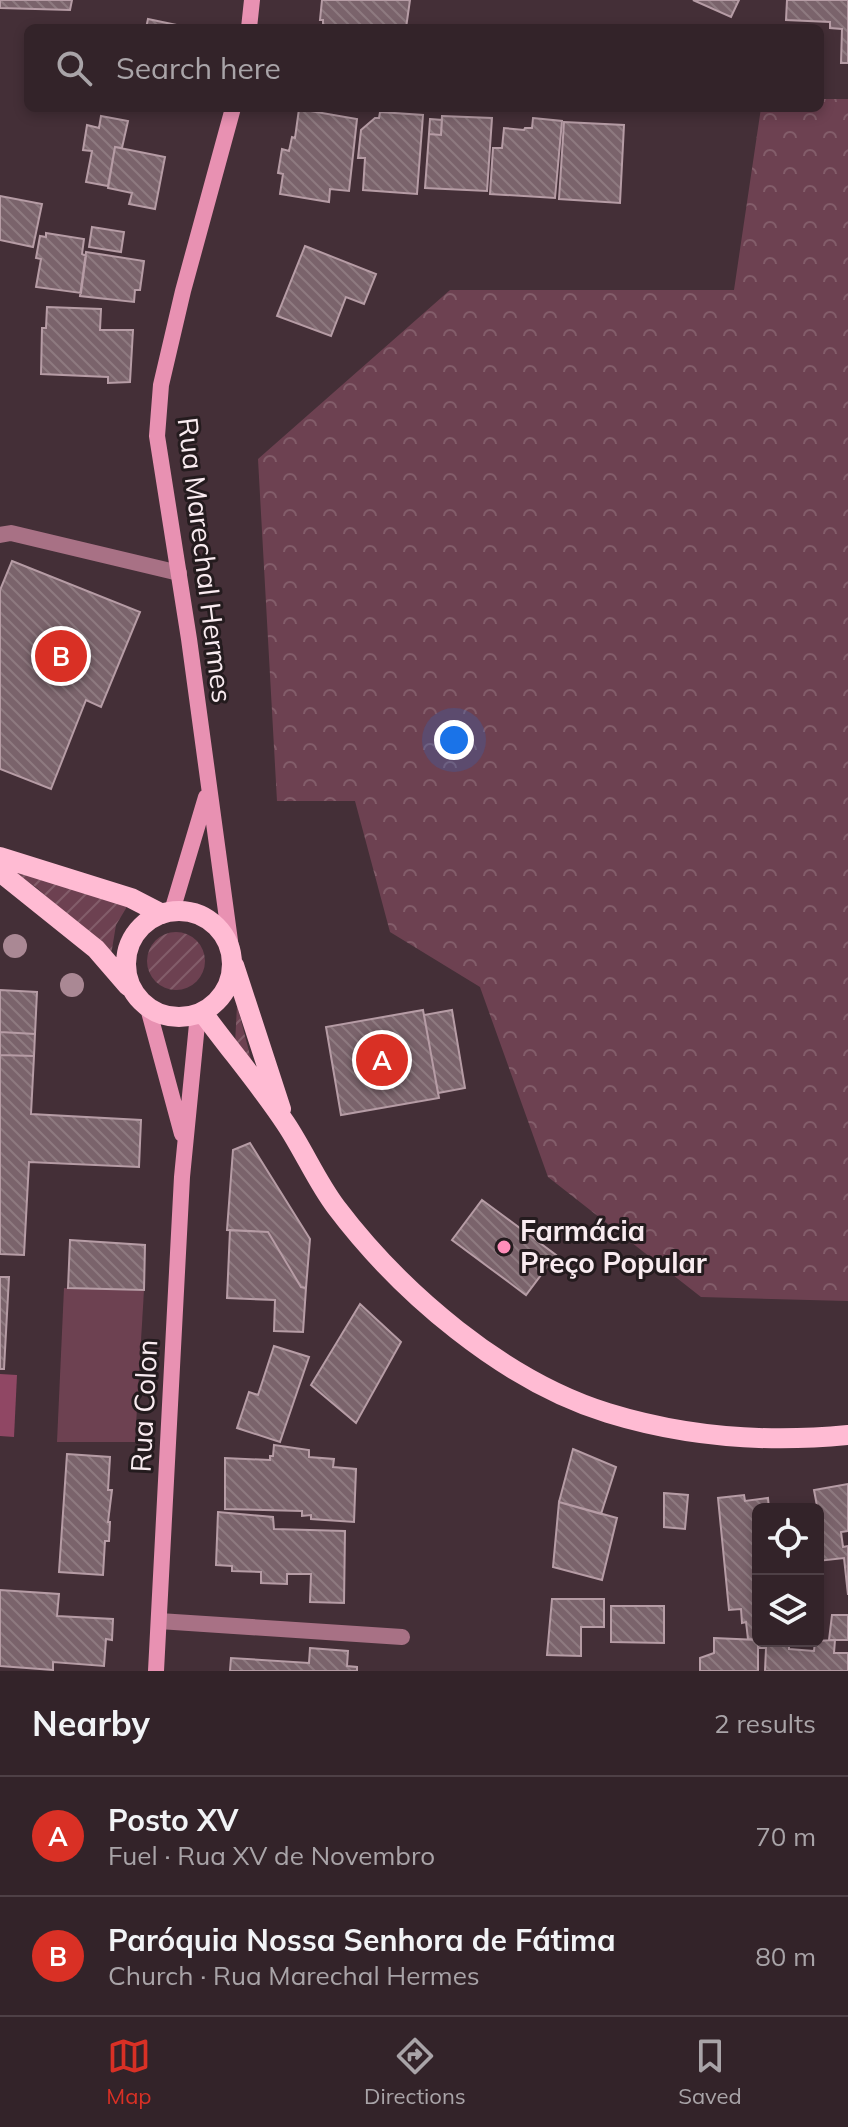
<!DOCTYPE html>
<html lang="en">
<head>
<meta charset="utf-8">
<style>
  :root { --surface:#332329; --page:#3b2b31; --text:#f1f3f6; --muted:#a9a4a8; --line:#4e4046; --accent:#d93025 }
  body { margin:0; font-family:Mulish,sans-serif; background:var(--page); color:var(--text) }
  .controls { position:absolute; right:24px; bottom:24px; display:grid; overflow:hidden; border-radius:12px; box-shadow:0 4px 12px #0003 }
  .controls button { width:72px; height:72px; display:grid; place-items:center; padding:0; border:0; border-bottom:2px solid var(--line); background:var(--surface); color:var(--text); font:40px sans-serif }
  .you { position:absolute; left:454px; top:740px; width:28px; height:28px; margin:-20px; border:6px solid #fff; border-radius:50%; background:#1a73e8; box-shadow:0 0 0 12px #1a73e833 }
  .badge { display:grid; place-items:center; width:52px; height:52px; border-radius:50%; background:var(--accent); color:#fff; font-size:26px; font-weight:700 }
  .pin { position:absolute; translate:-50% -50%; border:4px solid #fff; box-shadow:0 2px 8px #0006 }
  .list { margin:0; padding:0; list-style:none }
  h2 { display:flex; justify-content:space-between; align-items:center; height:104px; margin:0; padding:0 32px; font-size:34px }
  h2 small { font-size:26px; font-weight:400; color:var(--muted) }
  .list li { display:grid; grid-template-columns:52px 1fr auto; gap:24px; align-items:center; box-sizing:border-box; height:120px; padding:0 32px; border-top:2px solid var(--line) }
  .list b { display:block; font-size:30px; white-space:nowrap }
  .list p { margin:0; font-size:26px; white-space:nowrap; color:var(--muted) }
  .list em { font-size:26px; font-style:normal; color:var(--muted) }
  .icon { flex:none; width:44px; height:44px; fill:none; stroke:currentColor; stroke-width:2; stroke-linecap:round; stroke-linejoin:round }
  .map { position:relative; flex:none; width:848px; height:1671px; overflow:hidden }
  .search { position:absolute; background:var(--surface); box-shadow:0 4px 12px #0003; left:24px; right:24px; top:24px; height:88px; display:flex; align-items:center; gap:20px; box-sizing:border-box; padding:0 28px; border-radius:12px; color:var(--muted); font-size:30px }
  .sheet { height:344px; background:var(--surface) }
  nav { display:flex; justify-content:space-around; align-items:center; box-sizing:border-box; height:112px; border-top:2px solid var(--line); background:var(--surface); font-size:22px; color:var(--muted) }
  nav a { display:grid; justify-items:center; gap:4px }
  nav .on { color:var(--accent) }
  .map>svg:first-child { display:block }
  .forest { fill:url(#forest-crowns) }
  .garden { fill:url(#garden-furrows) }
  .pitch { fill:#6d4151 }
  .water { fill:#904764 }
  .building { fill:url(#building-back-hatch); stroke:#b69ca5; stroke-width:2 }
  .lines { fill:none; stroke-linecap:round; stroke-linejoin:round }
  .lane { stroke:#a87185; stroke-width:16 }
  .secondary { stroke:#e891b2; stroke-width:16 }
  .primary { stroke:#ffbbd3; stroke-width:20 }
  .tree { fill:#aa8894 }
  .poi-dot { fill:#ff8eba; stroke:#241b1e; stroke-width:3 }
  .labels { text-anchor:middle; stroke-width:6; stroke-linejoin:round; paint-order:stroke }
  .street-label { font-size:28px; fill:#f9ebf0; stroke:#241b1e }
  .poi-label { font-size:28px; font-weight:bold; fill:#f9ebf0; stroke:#241b1e; text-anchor:start }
</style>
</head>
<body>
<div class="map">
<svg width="848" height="1671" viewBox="0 0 848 1671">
  <defs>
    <pattern id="forest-crowns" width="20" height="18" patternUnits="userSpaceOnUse" patternTransform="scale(2)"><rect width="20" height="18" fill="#6d4151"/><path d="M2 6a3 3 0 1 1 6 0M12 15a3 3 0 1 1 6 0" fill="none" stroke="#835d6a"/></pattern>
    <pattern id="garden-furrows" width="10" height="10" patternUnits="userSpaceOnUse" patternTransform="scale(2)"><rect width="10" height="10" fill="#6d4151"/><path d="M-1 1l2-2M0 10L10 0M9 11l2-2" fill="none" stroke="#835d6a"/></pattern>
    <pattern id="building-back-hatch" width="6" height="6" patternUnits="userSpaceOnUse" patternTransform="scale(2)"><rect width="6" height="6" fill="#7a636b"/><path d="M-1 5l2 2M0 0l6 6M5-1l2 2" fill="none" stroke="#8e7a80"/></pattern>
  </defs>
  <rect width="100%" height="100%" fill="#442f37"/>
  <path class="forest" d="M820,99H848V1301L701,1297L548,1177L480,987L390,932L355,801H277L258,459L450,290H734L761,108H820Z"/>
  <path class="garden" d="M9,868L128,905L116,925L111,955L37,888Z
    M147 961a29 29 0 1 1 58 0a29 29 0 1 1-58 0Z
    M237,1005L251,1059L265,1087L235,1045Z"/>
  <path class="pitch" d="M64,1288L144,1290L135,1442H57Z"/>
  <path class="water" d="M0,1374L17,1375L14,1437L0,1436Z"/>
  <path class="building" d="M0,0H72L70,10L0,8Z
    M322,0H410L406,28H323V20H320Z
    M693,0H739L731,17Z
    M787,0H848V63H841L842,29L830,28V22L786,20Z
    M148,19L191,28H146Z
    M299,109L357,119L349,191L330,189L329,202L280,194L283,174L278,173L282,149L289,151L292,137L295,138Z
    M380,112L423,115L417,194L363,190L365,158H358L361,130L375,118H379Z
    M101,116L128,121L122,148L115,147L108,186L86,182L92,151L83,150L87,125L99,128Z
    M442,116L492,118L487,191L425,188L429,134L441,135Z
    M533,118L562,121L555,198L490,194L493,148H502L504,128L524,130L525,128H532Z
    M430,119L442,120L441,135L429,134Z
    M564,122L624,125L620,203L559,199Z
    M115,147L165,157L155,209L129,204L132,193L108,188Z
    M0,196L42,204L33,247L0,240Z
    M92,227L124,232L121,252L89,247Z
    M46,233L84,239L82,254L86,256L81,293L36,287L41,259L36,258L40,236L46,237Z
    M305,246L376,274L364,304L346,297L331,336L277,316Z
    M86,252L144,261L140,290H135L134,302L80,296Z
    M47,307L101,309L100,330H133L130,382L108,383V377L41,374L42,328H46Z
    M12,561L140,612L101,707L86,700L51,789L0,769V590Z
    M0,990L37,992L35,1034L0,1032Z
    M423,1010L439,1098L341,1115L326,1027Z
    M452,1010L465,1088L438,1093L424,1015Z
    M0,1032L35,1034L34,1056L0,1055Z
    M0,1055L34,1056L31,1114L141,1120L139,1167L29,1162L24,1255L0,1254Z
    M250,1143L310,1239L306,1288L301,1287L268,1232L227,1230L233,1150Z
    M482,1200L556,1255L526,1295L452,1240Z
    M230,1230L268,1232L301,1287L306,1288L303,1332L274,1331L275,1300L227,1298Z
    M70,1240L145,1245L144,1290L68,1288Z
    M0,1277H9L4,1369H0Z
    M360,1304L401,1342L356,1423L311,1385Z
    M274,1346L309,1357L280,1442L237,1428L249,1392L258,1395Z
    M274,1445L309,1450V1457L334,1459L333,1467L356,1469L354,1522L311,1519V1515L302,1516V1511L225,1509V1458L270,1460V1456H273Z
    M573,1449L616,1467L601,1514L559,1502Z
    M67,1454L110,1457L108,1490H112L108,1522H110L109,1541H105L103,1575L59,1572Z
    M848,1484V1531L841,1532L843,1547L848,1546V1595L844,1558L818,1561V1509H814L813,1506H817L814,1490Z
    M664,1493L688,1495L685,1529L664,1527Z
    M744,1495L745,1501L768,1498L769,1509H758V1640L748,1639L746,1622L742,1623L741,1609L729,1610L718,1498Z
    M559,1502L617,1518L602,1580L553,1567Z
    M218,1512L273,1517L274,1529L345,1531L344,1603L310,1602L311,1574H287V1584L261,1583V1572L232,1571V1566L216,1565Z
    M0,1590L59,1594L57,1616L113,1619L112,1640L106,1639L104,1666L53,1662V1670L0,1666Z
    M552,1599H604V1627H581V1656L547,1655Z
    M611,1606H664V1643L611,1642Z
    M832,1615H848V1640H829Z
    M714,1638L758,1640V1671H700V1658L714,1653Z
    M835,1640L834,1653H848V1671H765L766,1648H760V1641H789V1649L814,1651L815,1641Z
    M310,1648L348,1651L347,1666L357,1667V1671H230L231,1658L309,1663Z"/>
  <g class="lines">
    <path class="lane" d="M0,535L11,533L179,573
      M159,1621L402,1637"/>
    <path class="secondary" d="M249,28L252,0
      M172,911L206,797
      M231,948L189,639L157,436L161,385L183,291L233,108
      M148,1008L182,1134
      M156,1671L182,1177L198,1014"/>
    <path class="primary" d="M0,857L131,898L162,914
      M0,872L96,949L128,986
      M126 964a53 53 0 1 1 106 0a53 53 0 1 1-106 0Z
      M234,965L281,1109
      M203,1013C230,1050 261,1086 286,1124C304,1151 317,1182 336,1207C401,1293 504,1381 608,1413C686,1437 767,1443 848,1435"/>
  </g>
  <g class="tree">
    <circle cx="15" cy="946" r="12"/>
    <circle cx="72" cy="985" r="12"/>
  </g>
  <circle class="poi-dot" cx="504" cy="1247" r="8"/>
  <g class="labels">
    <g class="street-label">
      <text transform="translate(205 560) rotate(83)" y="10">Rua Marechal Hermes</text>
      <text transform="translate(144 1406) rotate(-87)" y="10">Rua Colon</text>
    </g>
    <g class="poi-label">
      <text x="520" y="1241">Farmácia<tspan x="520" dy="32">Preço Popular</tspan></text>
    </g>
  </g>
</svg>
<div class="controls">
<button><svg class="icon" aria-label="locate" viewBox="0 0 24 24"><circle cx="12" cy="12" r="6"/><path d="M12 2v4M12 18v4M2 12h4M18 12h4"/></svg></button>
<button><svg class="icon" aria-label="layers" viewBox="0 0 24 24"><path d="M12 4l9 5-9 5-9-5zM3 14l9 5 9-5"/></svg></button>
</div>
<div class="you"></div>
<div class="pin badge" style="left:382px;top:1060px">A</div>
<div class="pin badge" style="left:61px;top:656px">B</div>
<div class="search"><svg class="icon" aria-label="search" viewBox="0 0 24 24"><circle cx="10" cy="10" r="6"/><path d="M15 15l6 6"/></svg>Search here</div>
</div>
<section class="sheet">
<h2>Nearby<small>2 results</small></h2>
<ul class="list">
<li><span class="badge">A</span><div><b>Posto XV</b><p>Fuel · Rua XV de Novembro</p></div><em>70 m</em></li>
<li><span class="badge">B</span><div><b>Paróquia Nossa Senhora de Fátima</b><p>Church · Rua Marechal Hermes</p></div><em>80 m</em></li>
</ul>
</section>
<nav>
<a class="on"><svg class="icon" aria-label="map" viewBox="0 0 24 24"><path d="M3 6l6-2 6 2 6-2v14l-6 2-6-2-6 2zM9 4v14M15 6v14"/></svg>Map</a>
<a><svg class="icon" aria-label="directions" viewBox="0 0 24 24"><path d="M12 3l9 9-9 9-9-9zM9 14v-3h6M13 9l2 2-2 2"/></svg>Directions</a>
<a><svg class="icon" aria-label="saved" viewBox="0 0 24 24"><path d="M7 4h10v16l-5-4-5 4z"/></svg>Saved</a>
</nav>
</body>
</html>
